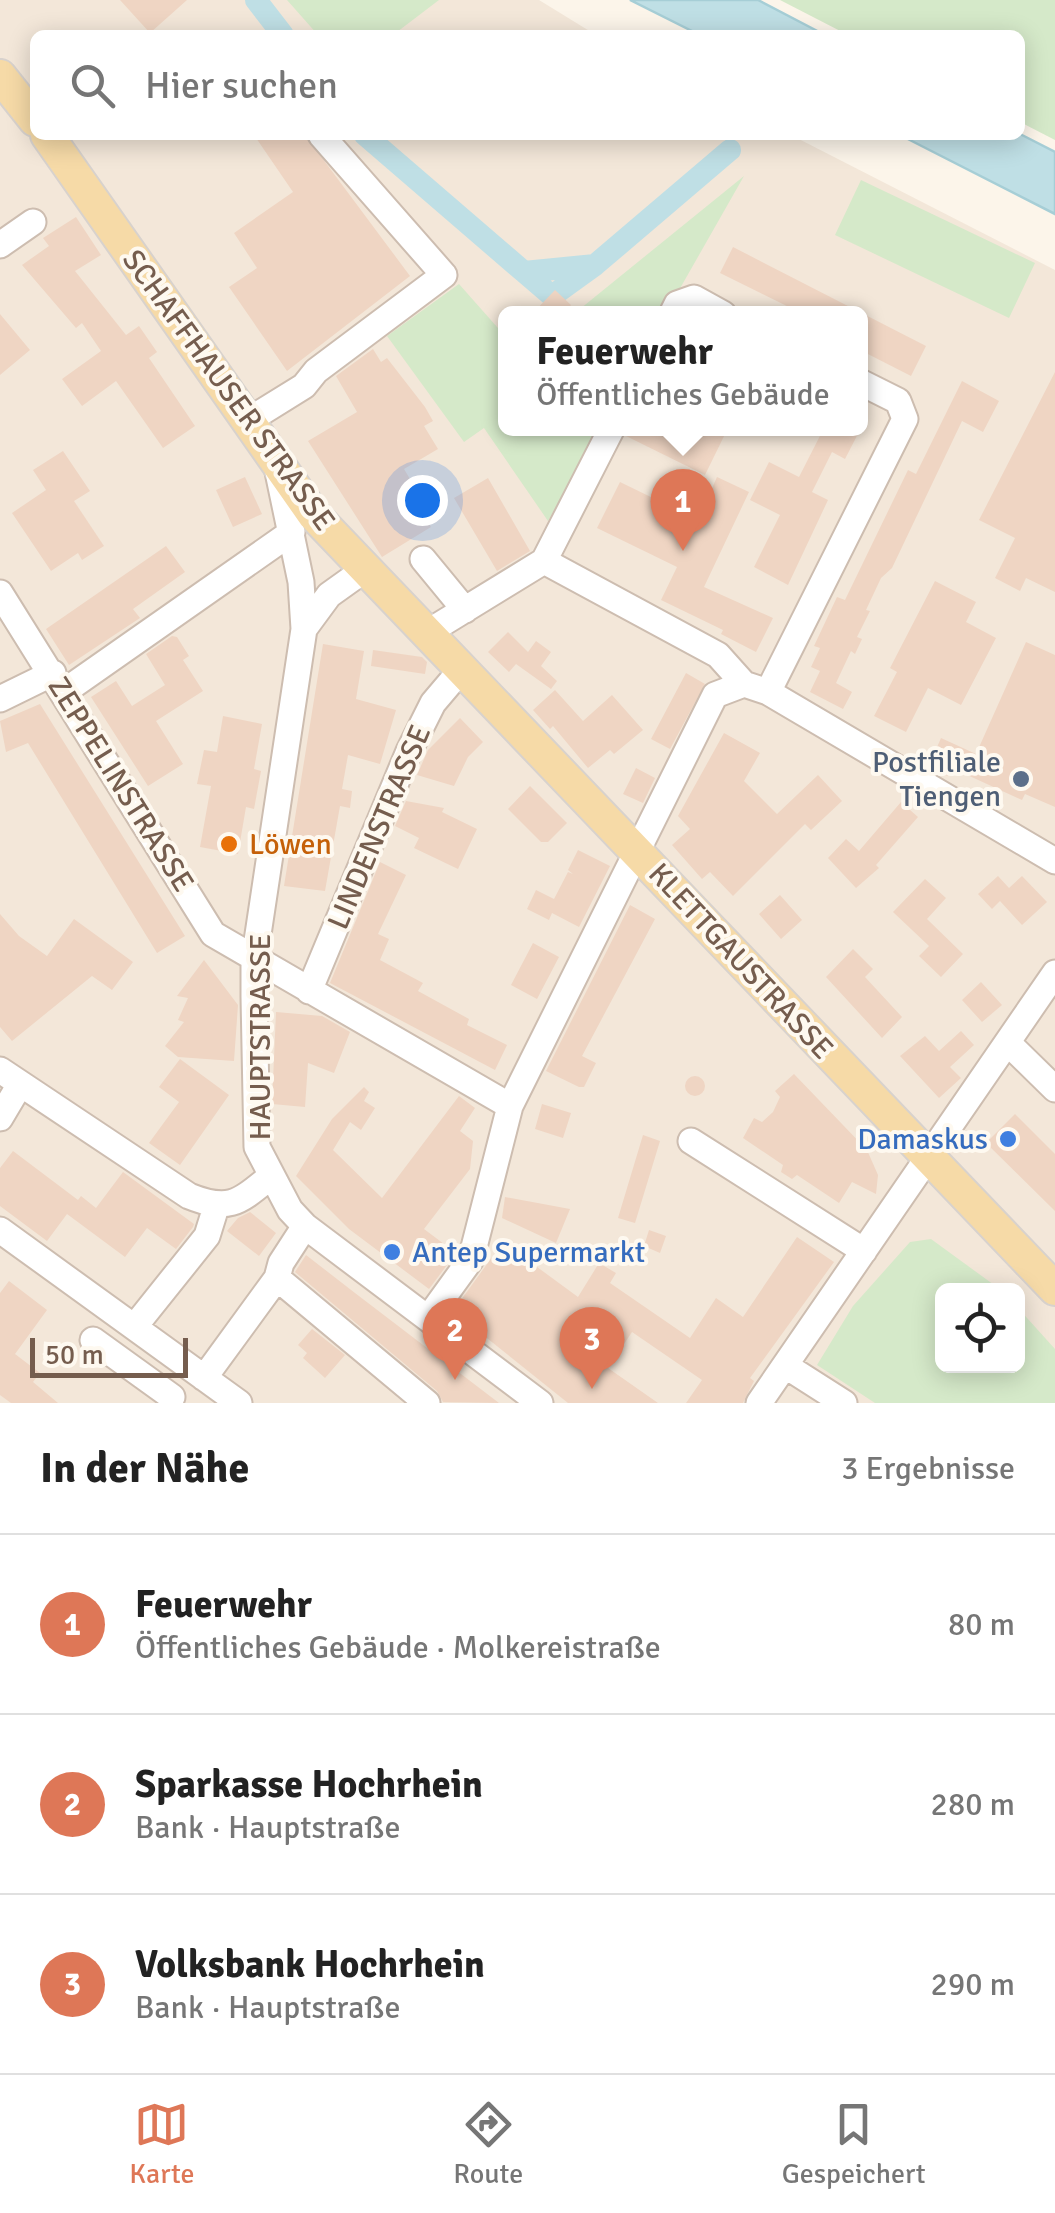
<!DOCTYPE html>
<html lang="de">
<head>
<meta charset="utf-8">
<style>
  :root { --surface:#fff; --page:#f2f2f2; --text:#222; --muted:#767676; --line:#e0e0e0; --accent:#de7757 }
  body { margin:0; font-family:Signika,sans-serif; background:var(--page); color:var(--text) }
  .controls { position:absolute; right:30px; bottom:30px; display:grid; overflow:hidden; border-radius:15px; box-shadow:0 5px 25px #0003 }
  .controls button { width:90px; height:90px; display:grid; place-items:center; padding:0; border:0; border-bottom:2px solid var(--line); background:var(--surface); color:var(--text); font:50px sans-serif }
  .scale { position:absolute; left:30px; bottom:25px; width:158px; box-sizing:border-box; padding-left:10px; border:5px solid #755d4e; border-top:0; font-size:28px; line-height:35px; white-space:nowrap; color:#755d4e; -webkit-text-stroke:8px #fef9f0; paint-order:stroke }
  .you { position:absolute; left:422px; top:500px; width:35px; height:35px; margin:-25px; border:8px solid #fff; border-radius:50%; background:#1a73e8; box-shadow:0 0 0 15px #1a73e833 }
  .badge { display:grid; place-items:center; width:65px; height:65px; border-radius:50%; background:var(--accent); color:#fff; font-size:32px; font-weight:700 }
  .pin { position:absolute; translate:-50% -82px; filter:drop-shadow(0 2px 5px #0008) }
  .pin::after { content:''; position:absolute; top:52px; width:35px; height:30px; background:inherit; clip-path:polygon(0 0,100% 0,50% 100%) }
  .popup { position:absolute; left:498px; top:306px; width:370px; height:130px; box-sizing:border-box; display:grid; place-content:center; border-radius:15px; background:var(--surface); filter:drop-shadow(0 2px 8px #0005); font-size:32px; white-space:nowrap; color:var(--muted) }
  .popup b { font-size:38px; color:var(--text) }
  .popup::after { content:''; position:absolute; left:50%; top:100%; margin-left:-20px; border:20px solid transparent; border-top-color:var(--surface) }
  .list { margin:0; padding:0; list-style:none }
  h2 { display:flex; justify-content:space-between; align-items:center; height:130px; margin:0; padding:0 40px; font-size:42px }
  h2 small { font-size:32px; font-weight:400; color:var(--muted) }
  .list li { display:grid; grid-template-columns:65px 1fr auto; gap:30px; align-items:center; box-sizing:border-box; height:180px; padding:0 40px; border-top:2px solid var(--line) }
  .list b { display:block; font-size:38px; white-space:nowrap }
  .list p { margin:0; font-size:32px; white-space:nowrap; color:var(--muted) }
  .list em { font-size:32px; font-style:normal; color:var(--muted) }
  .icon { flex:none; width:55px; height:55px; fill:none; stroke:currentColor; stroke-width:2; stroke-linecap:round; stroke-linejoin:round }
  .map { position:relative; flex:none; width:1055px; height:1403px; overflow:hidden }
  .search { position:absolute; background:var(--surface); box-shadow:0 5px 25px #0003; left:30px; right:30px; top:30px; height:110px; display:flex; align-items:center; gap:25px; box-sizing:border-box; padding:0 35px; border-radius:15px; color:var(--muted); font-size:38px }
  .sheet { height:670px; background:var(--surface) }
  nav { display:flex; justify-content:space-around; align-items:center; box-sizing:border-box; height:140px; border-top:2px solid var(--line); background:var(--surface); font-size:28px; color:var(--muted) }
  nav a { display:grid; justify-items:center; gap:5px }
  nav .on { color:var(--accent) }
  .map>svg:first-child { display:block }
  .residential { fill:#f3e7d9; fill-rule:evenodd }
  .green { fill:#d5e9c9 }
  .water { fill:#bfdfe5; stroke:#a6ced6; stroke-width:2.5 }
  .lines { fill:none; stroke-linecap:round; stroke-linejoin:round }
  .canal { stroke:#bfdfe5; stroke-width:22 }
  .building { fill:#efd5c3 }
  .minor-casing { stroke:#cdbdb0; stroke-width:29 }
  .major-casing { stroke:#d8d2cd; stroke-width:36 }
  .minor { stroke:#fff; stroke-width:25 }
  .major { stroke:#f6daa7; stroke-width:32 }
  .service-dot { fill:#5c6f8a; stroke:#fef9f0; stroke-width:4 }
  .food-dot { fill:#e8710a; stroke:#fef9f0; stroke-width:4 }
  .shop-dot { fill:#3f7fe0; stroke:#fef9f0; stroke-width:4 }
  .labels { text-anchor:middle; stroke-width:8; stroke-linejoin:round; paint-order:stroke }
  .street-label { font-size:30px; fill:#755d4e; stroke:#fef9f0 }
  .service-label { font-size:30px; fill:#4e5e75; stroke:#fef9f0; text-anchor:end }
  .food-label { font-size:30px; fill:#c56008; stroke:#fef9f0; text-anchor:start }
  .shop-label { font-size:30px; fill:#366cbe; stroke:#fef9f0; text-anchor:end }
</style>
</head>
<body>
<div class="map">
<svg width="1055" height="1403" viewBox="0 0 1055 1403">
  <rect width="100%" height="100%" fill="#fcf5ea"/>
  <path class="residential" d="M0,0H539L596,35H35V135H791L1055,270V1403H0ZM506,314H860V428H506ZM942,1290H1018V1366H942Z"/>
  <path class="green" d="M287,0H439L393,35H318Z
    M780,0H1055V140L1020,122V35H848Z
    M744,176L666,313H575Z
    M861,180L1035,263L1009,318L835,235Z
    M459,284L505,336L506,428L600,429L548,521L484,428L464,442L387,336Z
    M931,1239L1001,1290H942V1366H1018V1308L1055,1349V1403H875L817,1365L853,1306L910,1242Z"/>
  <path class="water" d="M630,0H758L825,35H700Z
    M1020,134L1055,152V214L900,135Z"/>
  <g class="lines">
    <path class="canal" d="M256,0L283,35
      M365,135L524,272L595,265L730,150
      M524,272L552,296L595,265"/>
  </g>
  <path class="building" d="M120,0H187L150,33Z
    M254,135H305L410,276L287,371L229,287L257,268L234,233L293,192Z
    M76,217L101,255L75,271L126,335L139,326L157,352L149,358L195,426L163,448L116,381L82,406L62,379L101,351L82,323L76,328L22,265L49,246L43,238Z
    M733,247L926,346L911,376L860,350V314H803L720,273Z
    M555,290L571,305L563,314H532Z
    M0,314L30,350L0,375Z
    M373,349L381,362L387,358L425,407L433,421L424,426L438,449L404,469L413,484L407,488L431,527L382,557L308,441L357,412L336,376Z
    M1055,372V592L1026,578L1020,591L995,578L1015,538L979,520Z
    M962,381L999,401L983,432L962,421L892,568L881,578L866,610L870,611L857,637L862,639L855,654L851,651L836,683L852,692L843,709L810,692L820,671L811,667L820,648L814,646L837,597L845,600L908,470L916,474Z
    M628,428H728L705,475L626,436Z
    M824,428H861L845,459L832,452L812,492L828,500L788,585L754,567L780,515L750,500L769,462L799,477Z
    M63,451L90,491L74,501L104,546L82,560L78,553L51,571L12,513L46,490L33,470Z
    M245,477L262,514L233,527L216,490Z
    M717,477L749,492L704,587L773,618L756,652L721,634L723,630L661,600L677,567L597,528L620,482L698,520Z
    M488,478L530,551L497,571L454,498Z
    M166,546L185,572L133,609L140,618L69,665L46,629Z
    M935,581L976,602L966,622L996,638L961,705L928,688L906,732L874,716L897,672L890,668Z
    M508,632L528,652L536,641L551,652L541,666L557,681L551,689L516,664L509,672L488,652Z
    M172,636L177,637L189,656L183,660L203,691L156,721L183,764L148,786L91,697L116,681L132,706L165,685L146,654Z
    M1026,642L1055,655V807L1025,794L1022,800L952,768L948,776L928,768L941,738L976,754Z
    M323,644L364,651L356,699L396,710L380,764L348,755L342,789L352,791L350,808L340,806L325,891L284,886Z
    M373,650L422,657L427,662L425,674L371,666Z
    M686,673L705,684L670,749L651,739Z
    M555,690L583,721L612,695L643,730L614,754L610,750L588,768L553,726L550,729L533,710Z
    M40,704L185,936L157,953L28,743L6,752L0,721Z
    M223,716L262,724L254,769L261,771L254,809L246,807L238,854L200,847L211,786L197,784L204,750L217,752Z
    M460,718L483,742L468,757L454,786L417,775L428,750Z
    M724,733L760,753L744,781L777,814L818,775L842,801L811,830L805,824L733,896L710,872L702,879L672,845L690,829L678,816Z
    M636,768L655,778L643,803L623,794Z
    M530,786L567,823L548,842H541L508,809Z
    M406,801L444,808L442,812L477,829L458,869L414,848L419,838L395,826Z
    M901,802L918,817L876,865L879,868L856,888L828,858L846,839L859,851Z
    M578,850L610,866L579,927L552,913L549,920L527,909L536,890L554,899L568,872L573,874L568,870Z
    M380,862L406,875L378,934L389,939L380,960L423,983L418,991L469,1019L467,1025L507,1045L495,1070L330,983Z
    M998,876L1009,888L1022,876L1047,902L1022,925L1000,901L992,909L978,894Z
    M925,879L946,898L927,919L963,954L941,977L919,956L929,946L893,912Z
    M780,895L802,920L781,939L759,914Z
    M630,905L655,919L582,1056L596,1063L584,1087H579L546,1071Z
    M0,914L19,936L47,956L74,919L133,962L112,990L92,976L12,1041L0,1027Z
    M533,943L559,957L537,999L511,985Z
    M853,949L873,969L865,977L902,1017L882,1038L826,977Z
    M204,960L238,1005L234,1061L178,1057L165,1046L184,1022L178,1020L188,998L177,996Z
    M981,982L1002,1005L982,1022L962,1000Z
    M276,1012L322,1016L350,1032L334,1073L308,1063L305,1107L272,1104Z
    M961,1031L974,1045L950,1067L961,1078L939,1098L900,1056L925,1036L939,1051Z
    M180,1059L229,1095L180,1165L149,1143L179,1102L159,1087Z
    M794,1074L867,1150L878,1175L876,1194L852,1182L839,1203L797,1175L792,1179L781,1172L783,1165L743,1138L754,1118L762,1122L773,1112L780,1097L775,1091Z
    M685 1086a10 10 0 1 1 20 0a10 10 0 1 1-20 0Z
    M364,1087L369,1092L364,1101L375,1108L361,1130L350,1122L333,1150L382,1198L459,1096L475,1108L460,1131L473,1141L470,1169L424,1229L456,1253L429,1289L349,1229L296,1176L332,1119Z
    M542,1104L571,1113L563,1138L535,1129Z
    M1015,1114L1055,1154V1211L986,1143Z
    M643,1135L660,1141L635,1223L618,1218Z
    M13,1151L78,1200L81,1196L96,1208L123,1172L194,1224L193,1227L176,1249L147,1228L125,1257L67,1214L47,1241L0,1206V1168Z
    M505,1197L570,1209L556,1243L502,1218Z
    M250,1212L276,1233L259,1256L227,1231L238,1218Z
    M649,1230L666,1236L660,1253L644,1246Z
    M797,1237L834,1262L750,1378L754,1381L743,1403H686L702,1380L632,1332L608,1368L658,1403H568L453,1311L503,1242L578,1297L599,1263L616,1273L610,1283L690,1338L716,1298L743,1317Z
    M306,1255L355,1293L499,1403L443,1402L437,1391L295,1272Z
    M9,1281L47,1310L15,1354L40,1373L33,1382L58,1403H11L0,1395V1293Z
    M312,1329L345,1355L325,1378L303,1358L307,1353L298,1345Z"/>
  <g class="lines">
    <g class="minor-casing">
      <path id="minor" d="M0,245L33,222
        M672,314L677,304L694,298L723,314
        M246,422L304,386L316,371L444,275L321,135
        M278,472L301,582L304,629
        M423,559L465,610
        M544,561L718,655L744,684L768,692L1055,861
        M364,570L329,595L304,629L254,961V997L257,1147L290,1210L305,1226L540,1403
        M0,593L213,934L510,1106
        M425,634L544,561L612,428
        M65,691L292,532
        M768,692L905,419L898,401L860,382
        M0,699L53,673
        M309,991L409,751L433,703L461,670
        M1008,1043L1055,1089
        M0,1070L189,1196C229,1212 238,1203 270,1177
        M0,1118L19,1086
        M691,1141L864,1251
        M305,1226L281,1263L277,1278L427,1403
        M0,1230L239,1403
        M429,1317L471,1259L510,1106L715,695L744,684
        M135,1326L207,1236L216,1207
        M93,1340L172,1397
        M786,1366L844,1403
        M204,1378L277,1278
        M759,1403L1055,973"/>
    </g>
    <g class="major-casing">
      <path id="major" d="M0,76L35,120
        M47,135L314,515L1055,1289"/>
    </g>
    <use href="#minor" class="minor"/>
    <use href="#major" class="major"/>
  </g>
  <circle class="service-dot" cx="1021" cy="779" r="10"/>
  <circle class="food-dot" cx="229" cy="844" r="10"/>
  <g class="shop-dot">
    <circle cx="1008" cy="1139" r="10"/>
    <circle cx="392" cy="1252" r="10"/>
  </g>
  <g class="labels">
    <g class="street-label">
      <text transform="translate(229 390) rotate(54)" y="10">SCHAFFHAUSER STRASSE</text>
      <text transform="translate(121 784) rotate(58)" y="10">ZEPPELINSTRASSE</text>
      <text transform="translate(379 827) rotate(-67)" y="10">LINDENSTRASSE</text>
      <text transform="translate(741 961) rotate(47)" y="10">KLETTGAUSTRASSE</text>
      <text transform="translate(260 1037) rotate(-90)" y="10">HAUPTSTRASSE</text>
    </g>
    <g class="service-label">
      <text x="1001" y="772">Postfiliale<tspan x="1001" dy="34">Tiengen</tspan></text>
    </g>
    <g class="food-label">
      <text x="249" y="854">Löwen</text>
    </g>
    <g class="shop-label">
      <text x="988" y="1149">Damaskus</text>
      <text x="412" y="1262" text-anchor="start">Antep Supermarkt</text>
    </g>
  </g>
</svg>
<div class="controls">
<button><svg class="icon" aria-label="locate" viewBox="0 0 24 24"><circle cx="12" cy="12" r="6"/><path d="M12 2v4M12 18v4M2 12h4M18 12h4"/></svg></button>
</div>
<div class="scale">50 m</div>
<div class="you"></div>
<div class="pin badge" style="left:683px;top:551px">1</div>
<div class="popup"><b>Feuerwehr</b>Öffentliches Gebäude</div>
<div class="pin badge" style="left:455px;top:1380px">2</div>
<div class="pin badge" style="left:592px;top:1389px">3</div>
<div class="search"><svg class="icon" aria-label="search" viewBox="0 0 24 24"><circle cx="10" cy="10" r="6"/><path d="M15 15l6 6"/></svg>Hier suchen</div>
</div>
<section class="sheet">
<h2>In der Nähe<small>3 Ergebnisse</small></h2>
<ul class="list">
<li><span class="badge">1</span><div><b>Feuerwehr</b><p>Öffentliches Gebäude · Molkereistraße</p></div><em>80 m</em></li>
<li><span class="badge">2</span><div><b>Sparkasse Hochrhein</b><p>Bank · Hauptstraße</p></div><em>280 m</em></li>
<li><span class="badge">3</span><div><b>Volksbank Hochrhein</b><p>Bank · Hauptstraße</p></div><em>290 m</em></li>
</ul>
</section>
<nav>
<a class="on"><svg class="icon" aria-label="map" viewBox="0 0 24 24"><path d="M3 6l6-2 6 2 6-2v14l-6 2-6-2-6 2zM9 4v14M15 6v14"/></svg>Karte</a>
<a><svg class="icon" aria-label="directions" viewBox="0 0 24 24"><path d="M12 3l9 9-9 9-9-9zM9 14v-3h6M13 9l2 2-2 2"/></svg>Route</a>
<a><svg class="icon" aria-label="saved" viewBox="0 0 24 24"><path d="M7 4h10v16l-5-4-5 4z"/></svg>Gespeichert</a>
</nav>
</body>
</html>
